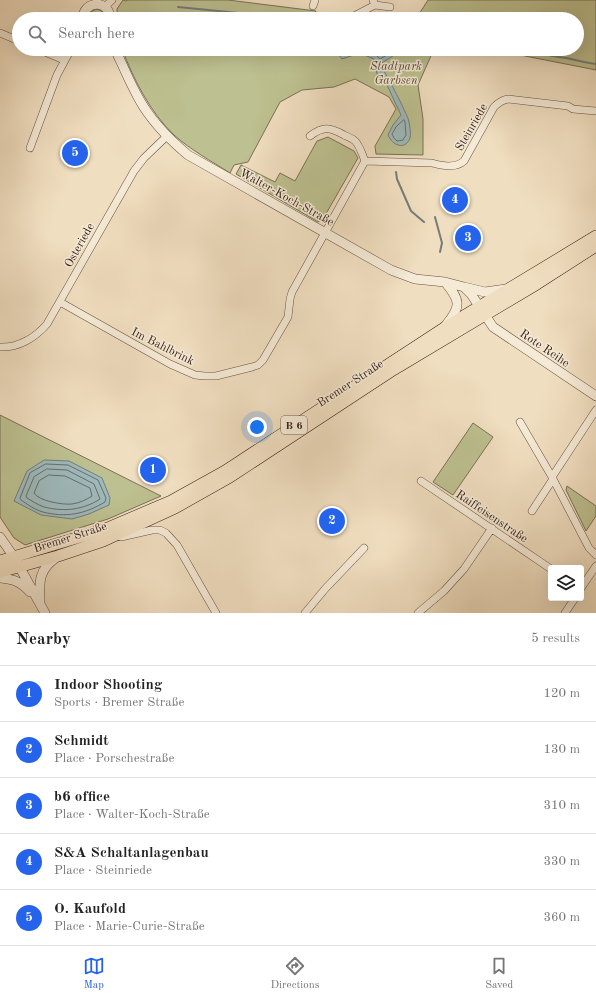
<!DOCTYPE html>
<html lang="en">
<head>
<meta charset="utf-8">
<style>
  :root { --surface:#fff; --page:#f6f6f6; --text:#222; --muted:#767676; --line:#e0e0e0; --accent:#2563eb }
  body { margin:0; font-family:"Old Standard TT",serif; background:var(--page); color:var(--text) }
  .controls { position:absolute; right:12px; bottom:12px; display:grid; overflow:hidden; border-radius:4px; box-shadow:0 4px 16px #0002 }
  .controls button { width:36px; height:36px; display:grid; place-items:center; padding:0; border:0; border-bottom:1px solid var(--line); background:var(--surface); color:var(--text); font:20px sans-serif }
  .you { position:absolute; left:257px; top:427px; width:14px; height:14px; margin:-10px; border:3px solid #fff; border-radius:50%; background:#1a73e8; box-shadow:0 0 0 6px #1a73e833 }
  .badge { display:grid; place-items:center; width:26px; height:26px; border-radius:50%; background:var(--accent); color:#fff; font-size:13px; font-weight:700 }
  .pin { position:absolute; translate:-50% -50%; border:2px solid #fff; box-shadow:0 1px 4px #0006 }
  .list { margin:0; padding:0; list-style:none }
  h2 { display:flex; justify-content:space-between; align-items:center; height:52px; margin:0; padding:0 16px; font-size:17px }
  h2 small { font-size:13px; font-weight:400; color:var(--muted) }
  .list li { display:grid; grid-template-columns:26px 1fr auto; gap:12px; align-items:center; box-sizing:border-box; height:56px; padding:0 16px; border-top:1px solid var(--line) }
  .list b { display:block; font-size:15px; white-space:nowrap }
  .list p { margin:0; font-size:13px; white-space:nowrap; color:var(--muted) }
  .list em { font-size:13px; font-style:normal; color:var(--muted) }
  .icon { flex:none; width:22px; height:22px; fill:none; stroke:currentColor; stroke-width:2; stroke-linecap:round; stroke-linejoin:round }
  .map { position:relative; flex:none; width:596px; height:613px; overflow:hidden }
  .search { position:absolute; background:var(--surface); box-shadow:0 4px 16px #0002; left:12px; right:12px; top:12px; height:44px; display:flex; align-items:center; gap:10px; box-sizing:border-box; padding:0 14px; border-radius:22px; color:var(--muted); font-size:15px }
  .sheet { height:332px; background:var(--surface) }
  nav { display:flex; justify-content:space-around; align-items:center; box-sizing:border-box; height:56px; border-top:1px solid var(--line); background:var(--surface); font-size:11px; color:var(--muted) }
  nav a { display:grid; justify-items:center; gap:2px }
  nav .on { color:var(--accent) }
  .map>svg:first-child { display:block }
  .green { fill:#bdc090; stroke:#7a7155 }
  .water { fill:#9ebabc; stroke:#757d7b }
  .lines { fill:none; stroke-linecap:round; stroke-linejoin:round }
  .shore { stroke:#6a6e6b; stroke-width:1 }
  .stream { stroke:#757d7b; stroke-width:2 }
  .minor-casing { stroke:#655144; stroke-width:8 }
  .tertiary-casing { stroke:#655144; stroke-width:10 }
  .primary-casing { stroke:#37221a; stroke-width:12 }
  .minor { stroke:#f5ead6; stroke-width:7 }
  .tertiary { stroke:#f5ead6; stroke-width:9 }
  .primary { stroke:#f0dec0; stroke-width:11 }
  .labels { text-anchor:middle; stroke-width:3; stroke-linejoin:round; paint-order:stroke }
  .shield { fill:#f5ead6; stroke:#705e52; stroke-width:1 }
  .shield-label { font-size:11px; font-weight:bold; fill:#37221a }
  .park-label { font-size:12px; font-style:italic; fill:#584a38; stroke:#f5ead6 }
  .street-label { font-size:12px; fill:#37221a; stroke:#f5ead6 }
</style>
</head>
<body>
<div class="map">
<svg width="596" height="613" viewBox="0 0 596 613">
  <rect width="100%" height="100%" fill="#f0dec0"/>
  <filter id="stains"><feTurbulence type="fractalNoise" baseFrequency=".005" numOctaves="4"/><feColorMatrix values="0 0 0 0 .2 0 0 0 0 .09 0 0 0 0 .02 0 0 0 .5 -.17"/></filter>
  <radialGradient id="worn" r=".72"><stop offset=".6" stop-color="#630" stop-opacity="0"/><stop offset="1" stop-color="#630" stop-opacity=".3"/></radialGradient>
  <path class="green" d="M123,0L126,1L128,0H228L316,11L314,19H117V9Z
    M428,0H596V70L520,55L524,49H577V19H416Z
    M96,9C102,10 105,13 105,19H89L91,12Z
    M122,49H434L418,85L423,119V155L376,154L375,146L396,109L389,97L355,79L334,87L302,90L280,102L248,162L234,165L230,173C211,161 191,150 174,135C150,112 134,80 122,49Z
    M328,137L354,151L358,158L323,219L318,222L236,174L241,165L275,182L280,173L295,181L317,141Z
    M0,415L161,496L108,519L25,545L14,538L0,517Z
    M473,423L493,437L453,495L433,482Z
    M567,486L596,506V516L586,531L566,490Z"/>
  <path class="water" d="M342,49H404L380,64C388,78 395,91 402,105C404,111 408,116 409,122C410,127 411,134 410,138C405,151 392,145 388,135L393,125L401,115L387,85L377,74L374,59L360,53L342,59L337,53Z
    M44,460L69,461L102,478L110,498L109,505L89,514L72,519L41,515L14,501L27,471Z"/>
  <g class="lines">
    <path class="shore" d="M344,49V52L346,54L361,49L376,55L380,59L397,49
      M404,120L405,122L406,135L403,140L397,141L394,138L392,134L396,127Z
      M46,464L68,465L98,480L106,498L105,502C85,514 66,518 43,512C35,510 27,504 21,500L20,498L30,473Z
      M47,469L67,470L94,484L100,499C83,510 64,512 44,507C38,505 32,501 27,498L26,496L34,477Z
      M49,475L65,476L90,488L92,496C86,500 79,503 72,504C62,505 39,501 34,493L39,481Z"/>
    <path class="stream" d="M178,7L290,18L291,19
      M331,49L337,53
      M534,49C544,57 559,56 571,59C579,61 587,63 596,64
      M396,172L397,179L411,211L424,222
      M435,217L442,243L440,252"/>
    <g class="minor-casing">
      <path id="minor" d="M373,0L375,5L390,7
        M313,6L315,0
        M105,7L112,0
        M348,19L375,5
        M0,33L19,41
        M38,49L64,60
        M310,136C323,126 330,127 344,135C348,137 352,138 355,141C360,146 362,154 365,161
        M30,148L57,75L71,49
        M60,302L170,364L195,375L205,376H216L252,367L258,365L263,360L288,317L290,299L292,292L365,161L432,163C442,166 456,168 464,161L494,107C499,102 502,100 508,99L568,106L573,109L596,111
        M0,347C18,348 35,338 47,324L134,171L144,158L167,136
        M520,422L552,477L589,548L596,555
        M552,477L596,410
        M421,481L551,569
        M532,511L553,479
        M121,537L152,530H160L166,533L177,545L216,613
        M581,588L596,566
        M305,613L325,589L364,548
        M418,613L444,591L464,569L492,528
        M565,613L575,598"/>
    </g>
    <g class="tertiary-casing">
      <path id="tertiary" d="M83,19C83,10 88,5 97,4C105,5 110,10 110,19
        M115,49C123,66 130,83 139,99C151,121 169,139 188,155L391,270L415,279L445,282L464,287L471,294L493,327L596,396
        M445,282C460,300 462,306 446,325
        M464,287L485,292L506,289
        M0,537L14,557L45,613
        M0,578C14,579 21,582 30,592
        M40,601C39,581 39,569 57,557"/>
    </g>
    <g class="primary-casing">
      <path id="primary" d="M0,561L103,530L171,501L225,471L444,328L596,236
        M0,572L58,556L103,541L175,508L230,477L393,370L537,284L596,246"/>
    </g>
    <use href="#minor" class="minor"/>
    <use href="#tertiary" class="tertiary"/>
    <use href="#primary" class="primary"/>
  </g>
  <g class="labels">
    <rect class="shield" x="281" y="416" width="26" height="18" rx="3"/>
    <g class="shield-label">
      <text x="294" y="429">B 6</text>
    </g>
    <g class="park-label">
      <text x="396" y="70">Stadtpark<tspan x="396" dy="14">Garbsen</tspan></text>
    </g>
    <g class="street-label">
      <text transform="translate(471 127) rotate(-60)" y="4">Steinriede</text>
      <text transform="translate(287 197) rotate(29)" y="4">Walter-Koch-Straße</text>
      <text transform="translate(79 245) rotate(-61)" y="4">Osteriede</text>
      <text transform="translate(163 346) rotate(27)" y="4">Im Bahlbrink</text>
      <text transform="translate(545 348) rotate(34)" y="4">Rote Reihe</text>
      <text transform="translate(350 383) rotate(-33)" y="4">Bremer Straße</text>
      <text transform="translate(492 516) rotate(34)" y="4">Raiffeisenstraße</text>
      <text transform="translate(70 537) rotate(-18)" y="4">Bremer Straße</text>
    </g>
  </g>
  <rect width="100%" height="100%" filter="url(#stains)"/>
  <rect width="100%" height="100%" fill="url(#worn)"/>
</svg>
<div class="controls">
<button><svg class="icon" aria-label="layers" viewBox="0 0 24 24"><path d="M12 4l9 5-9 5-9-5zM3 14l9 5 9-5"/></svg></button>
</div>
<div class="you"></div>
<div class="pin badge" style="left:153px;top:470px">1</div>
<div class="pin badge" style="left:332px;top:521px">2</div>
<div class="pin badge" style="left:468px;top:238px">3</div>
<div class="pin badge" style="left:455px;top:200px">4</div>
<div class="pin badge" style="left:75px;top:153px">5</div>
<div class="search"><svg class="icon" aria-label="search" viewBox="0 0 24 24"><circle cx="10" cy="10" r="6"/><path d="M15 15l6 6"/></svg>Search here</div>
</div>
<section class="sheet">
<h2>Nearby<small>5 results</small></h2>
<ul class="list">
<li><span class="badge">1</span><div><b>Indoor Shooting</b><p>Sports · Bremer Straße</p></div><em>120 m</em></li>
<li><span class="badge">2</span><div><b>Schmidt</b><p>Place · Porschestraße</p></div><em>130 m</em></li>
<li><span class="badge">3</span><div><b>b6 office</b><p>Place · Walter-Koch-Straße</p></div><em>310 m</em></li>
<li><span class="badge">4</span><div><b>S&amp;A Schaltanlagenbau</b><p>Place · Steinriede</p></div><em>330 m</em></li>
<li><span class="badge">5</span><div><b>O. Kaufold</b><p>Place · Marie-Curie-Straße</p></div><em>360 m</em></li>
</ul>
</section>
<nav>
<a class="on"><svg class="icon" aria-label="map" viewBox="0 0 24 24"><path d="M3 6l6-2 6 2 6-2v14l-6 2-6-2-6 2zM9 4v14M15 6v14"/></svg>Map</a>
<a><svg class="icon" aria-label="directions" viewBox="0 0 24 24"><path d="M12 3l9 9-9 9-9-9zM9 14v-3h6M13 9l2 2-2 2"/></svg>Directions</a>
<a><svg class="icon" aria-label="saved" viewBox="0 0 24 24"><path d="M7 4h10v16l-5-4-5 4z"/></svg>Saved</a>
</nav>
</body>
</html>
